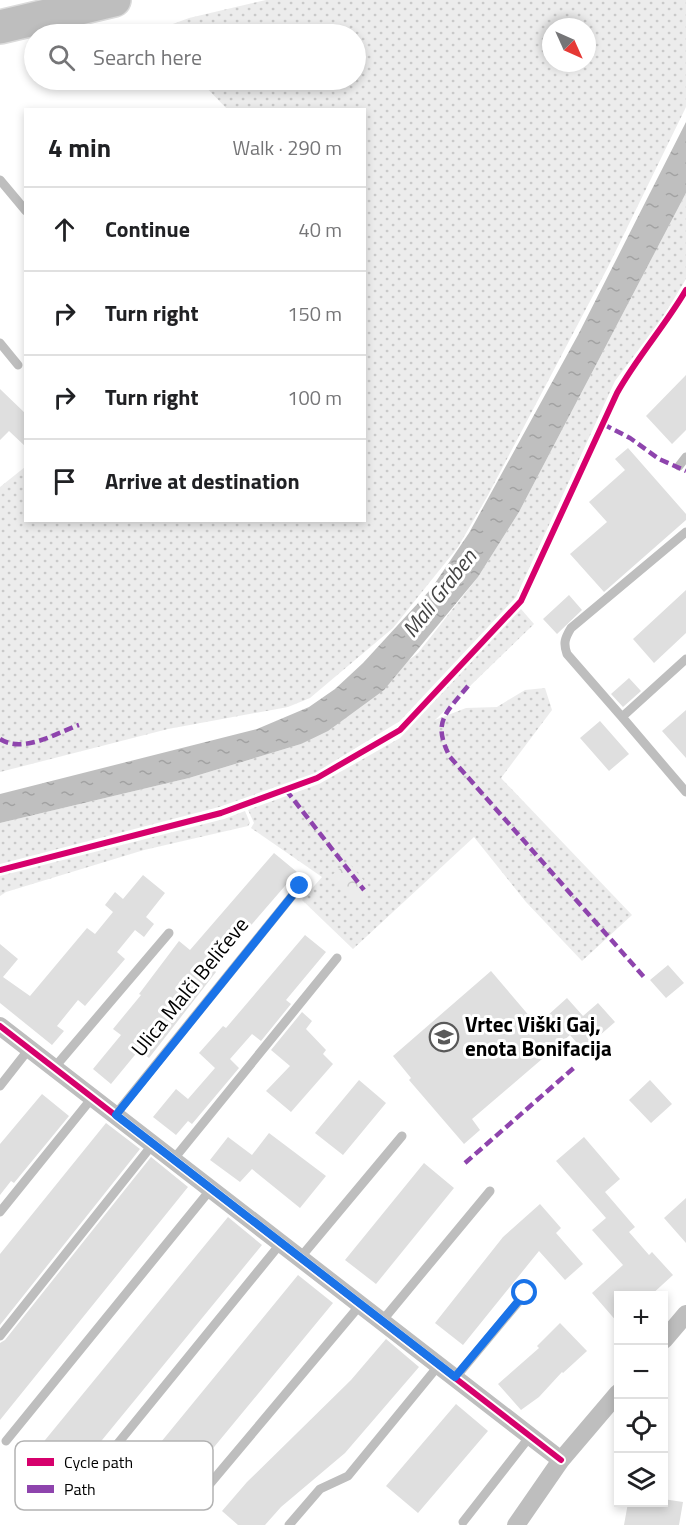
<!DOCTYPE html>
<html lang="en">
<head>
<meta charset="utf-8">
<style>
  :root { --surface:#fff; --page:#f2f2f2; --text:#202124; --muted:#757577; --line:#e0e0e0 }
  body { margin:0; font-family:"Titillium Web",sans-serif; background:var(--page); color:var(--text) }
  .controls { position:absolute; right:18px; bottom:18px; display:grid; overflow:hidden; border-radius:0px; box-shadow:0 3px 9px #0003 }
  .controls button { width:54px; height:54px; display:grid; place-items:center; padding:0; border:0; border-bottom:2px solid var(--line); background:var(--surface); color:var(--text); font:30px sans-serif }
  .compass { position:absolute; left:542px; top:18px; width:54px; height:54px; border-radius:50%; background:var(--surface); box-shadow:0 3px 9px #0003; rotate:135deg }
  .stop { position:absolute; width:18px; height:18px; margin:-14px; border:4px solid #1a73e8; border-radius:50%; background:#fff }
  .stop.end { background:#1a73e8; border-color:#fff; box-shadow:0 2px 6px #0008 }
  .list { margin:0; padding:0; list-style:none }
  h2 { display:flex; justify-content:space-between; align-items:center; height:78px; margin:0; padding:0 24px; font-size:26px }
  h2 small { font-size:20px; font-weight:400; color:var(--muted) }
  .list li { display:grid; grid-template-columns:39px 1fr auto; gap:18px; align-items:center; box-sizing:border-box; height:84px; padding:0 24px; border-top:2px solid var(--line) }
  .list b { display:block; font-size:22px; white-space:nowrap }
  .list em { font-size:20px; font-style:normal; color:var(--muted) }
  .icon { flex:none; width:33px; height:33px; fill:none; stroke:currentColor; stroke-width:2; stroke-linecap:round; stroke-linejoin:round }
  .map { position:relative; flex:none; width:686px; height:1525px; overflow:hidden }
  .search { position:absolute; background:var(--surface); box-shadow:0 3px 9px #0003; left:24px; top:24px; width:342px; height:66px; display:flex; align-items:center; gap:15px; box-sizing:border-box; padding:0 21px; border-radius:33px; color:var(--muted); font-size:22px }
  .panel { position:absolute; background:var(--surface); box-shadow:0 3px 9px #0003; left:24px; top:108px; width:342px; height:414px; border-radius:0px }
  .map>svg:first-child { display:block }
  .grass { fill:url(#grass-dots); fill-rule:evenodd }
  .park { fill:url(#park-crowns) }
  .water { fill:url(#water-ripples) }
  .building { fill:#dfdfdf }
  .lines { fill:none; stroke-linecap:round; stroke-linejoin:round }
  .motorway-casing { stroke:#dbdbdb; stroke-width:36 }
  .service { stroke:#bebebe; stroke-width:9 }
  .minor { stroke:#bebebe; stroke-width:18 }
  .motorway { stroke:#bebebe; stroke-width:33 }
  .quiet { stroke:#8e44ad; stroke-width:4.5; stroke-dasharray:9 4.5; stroke-linecap:butt }
  .cycleway-casing { stroke:#fff; stroke-width:10 }
  .cycleway { stroke:#d6006c; stroke-width:6 }
  .route { stroke:#1a73e8; stroke-width:8 }
  .labels { text-anchor:middle; stroke-width:6; stroke-linejoin:round; paint-order:stroke }
  .street-label { font-size:21px; fill:#000; stroke:#fff }
  .poi-label { font-size:21px; font-weight:bold; fill:#000; stroke:#fff; text-anchor:start }
  .water-label { font-size:22px; font-style:italic; fill:#444; stroke:#fff }
  .key { fill:#fff; stroke:#b2b2b2; stroke-width:1.5 }
  .key-label { font-size:16px; fill:#000 }
</style>
</head>
<body>
<div class="map">
<svg width="686" height="1525" viewBox="0 0 686 1525">
  <defs>
    <pattern id="grass-dots" width="8" height="8" patternUnits="userSpaceOnUse" patternTransform="scale(1.5)"><rect width="8" height="8" fill="#ececec"/><path d="M2 2h.1M6 6h.1" fill="none" stroke="#c9c9c9" stroke-width="1.8" stroke-linecap="round"/></pattern>
    <pattern id="park-crowns" width="20" height="18" patternUnits="userSpaceOnUse" patternTransform="scale(1.5)"><rect width="20" height="18" fill="#ececec"/><path d="M2 6a3 3 0 1 1 6 0M12 15a3 3 0 1 1 6 0" fill="none" stroke="#c9c9c9"/></pattern>
    <pattern id="water-ripples" width="26" height="14" patternUnits="userSpaceOnUse" patternTransform="scale(1.5)"><rect width="26" height="14" fill="#bfbfbf"/><path d="M2 4q2-2 4 0t4 0M15 11q2-2 4 0t4 0" fill="none" stroke="#a2a2a2"/></pattern>
  </defs>
  <rect width="100%" height="100%" fill="#fff"/>
  <path class="grass" d="M266,0H686V107L608,267L487,497L458,547L393,628L310,698L288,707L168,729L0,772V487L25,467L26,520H364V110L227,109L199,80H356V34H163L162,28L189,18ZM551,27H587V63H551Z
    M686,193V279L663,317L615,381L516,597L400,721L315,773L219,807L0,864V823L189,778L301,744L418,653L478,577L519,512Z
    M521,609L534,624L435,720L466,708L497,707L525,690L545,688L552,710L501,778L632,915L582,961L526,902L474,837L353,949L302,900L322,877L251,828L254,823L248,810L319,784L400,738Z
    M245,811L250,823L248,826L144,850L6,892L0,896V876L224,819Z"/>
  <path class="park" d="M348,862L371,889L355,903L332,875Z"/>
  <path class="water" d="M686,122V193L519,512L478,577L384,690L328,731L301,744L189,778L0,823V794L257,729L309,707L335,689L363,663L431,589L469,533L578,335Z"/>
  <path class="building" d="M686,375V430L672,444L646,416Z
    M0,389L26,414V447L9,431L0,440Z
    M628,448L686,514V520L604,592L570,554L607,522L589,502L625,470L615,459Z
    M686,590V633L654,663L633,639Z
    M569,595L582,610L557,634L543,619Z
    M629,678L641,691L623,707L611,694Z
    M686,710V758L662,731Z
    M600,721L629,754L609,771L580,738Z
    M274,853L297,872L240,938L234,933L208,965L216,972L149,1058L139,1050L111,1084L93,1069L121,1035L113,1029L141,995L139,994L179,941L190,950Z
    M143,875L165,893L146,917L154,924L144,937L135,930L117,952L125,959L85,1006L78,1000L57,1026L64,1031L52,1045L0,1003V944L18,959L3,977L30,996L87,928L95,934L113,912L105,905L115,892L123,899Z
    M305,935L326,952L286,1000L291,1004L261,1041L252,1034L230,1059L239,1068L192,1124L188,1121L176,1135L153,1117L176,1089L188,1099L215,1068L199,1053L223,1026L226,1028Z
    M668,965L684,983L666,998L650,980Z
    M491,971L537,1025L567,998L583,1016L598,1003L615,1022L583,1050L570,1035L472,1119L480,1130L464,1144L409,1080L411,1078L393,1056Z
    M302,1012L312,1021L306,1029L326,1050L323,1054L333,1064L291,1112L266,1091L290,1066L271,1050Z
    M359,1080L386,1103L343,1155L315,1133Z
    M650,1080L672,1104L651,1123L629,1100Z
    M42,1094L69,1116L14,1183L11,1181L0,1195V1144Z
    M106,1123L140,1149L0,1325V1254Z
    M269,1133L326,1176L300,1208L252,1169L240,1182L210,1160L228,1137L252,1155Z
    M584,1137L620,1179L605,1192L635,1227L629,1232L649,1255L652,1252L673,1275L650,1296H618V1323L592,1293L623,1265L592,1230L606,1218L556,1161Z
    M151,1157L188,1187L0,1420V1343L5,1340Z
    M424,1163L454,1188L376,1284L345,1260Z
    M686,1198V1243L664,1218Z
    M540,1204L561,1228L556,1233L583,1264L565,1280L539,1251L463,1345L435,1323L503,1237Z
    M228,1217L262,1245L75,1473L41,1445Z
    M298,1275L333,1303L186,1481L152,1453Z
    M560,1323L587,1351L563,1373L562,1372L539,1397L521,1410L498,1384L539,1348L537,1346Z
    M386,1339L419,1367L345,1453L281,1507L265,1525H238L222,1511L247,1482L351,1380Z
    M456,1404L488,1431L418,1513L386,1486Z
    M663,1499L683,1502L679,1525H624L628,1503H663Z"/>
  <g class="lines">
    <g class="motorway-casing">
      <path id="motorway" d="M0,27L114,0"/>
    </g>
    <path class="service" d="M0,180L26,211
      M0,343L18,365
      M679,466L686,457
      M686,659L622,717L686,792
      M622,717L567,654C563,643 565,638 571,628L686,532
      M54,1068L169,933
      M0,1086L29,1049
      M115,1115L300,886
      M173,1160L337,958
      M0,1212L92,1098
      M300,1258L402,1136
      M382,1321L490,1191
      M0,1336L153,1144
      M455,1378L525,1294
      M6,1441L211,1189
      M97,1469L281,1243
      M203,1492L361,1304
      M463,1522L531,1435
      M289,1525L320,1489L348,1476L439,1365"/>
    <path class="minor" d="M0,1026L561,1460
      M664,1340L686,1314
      M516,1525L561,1460L618,1393"/>
    <use href="#motorway" class="motorway"/>
    <path class="quiet" d="M603,424L630,438L659,459L686,471
      M468,686C445,714 432,722 450,757L644,977
      M0,739C23,754 56,733 79,725
      M286,790L364,890
      M465,1163L576,1066"/>
    <g class="cycleway-casing">
      <path id="cycleway" d="M0,870L221,813L317,778L400,730L521,601L617,393C637,357 665,326 686,290
        M0,1026L561,1460"/>
    </g>
    <use href="#cycleway" class="cycleway"/>
  </g>
  <g class="lines">
    <path class="route" d="M300,886L116,1115L455,1377L525,1293"/>
  </g>
  <defs>
    <g id="school-ring" transform="scale(1.5)"><circle r="9.5" fill="#fff" stroke="#595959" stroke-width="1.5"/><path d="M0-5L7-2L0 1L-7-2ZM-4 1L0 2.5L4 1V4Q0 6-4 4Z" fill="#595959"/></g>
  </defs>
  <g fill-rule="evenodd">
    <use href="#school-ring" x="444" y="1037"/>
  </g>
  <g class="labels">
    <g class="street-label">
      <text transform="translate(190 987) rotate(-51)" y="7">Ulica Malči Beličeve</text>
    </g>
    <g class="poi-label">
      <text x="465" y="1032">Vrtec Viški Gaj,<tspan x="465" dy="24">enota Bonifacija</tspan></text>
    </g>
    <g class="water-label">
      <text transform="translate(439 593) rotate(-52)" y="8">Mali Graben</text>
    </g>
  </g>
  <rect x="15" y="1441" width="198" height="69" rx="9" class="key"/>
  <rect x="27" y="1458" width="27" height="8" fill="#d6006c"/>
  <rect x="27" y="1485" width="27" height="8" fill="#8e44ad"/>
  <g class="key-label">
    <text x="64" y="1468">Cycle path</text>
    <text x="64" y="1495">Path</text>
  </g>
</svg>
<div class="controls">
<button>+</button>
<button>−</button>
<button><svg class="icon" aria-label="locate" viewBox="0 0 24 24"><circle cx="12" cy="12" r="6"/><path d="M12 2v4M12 18v4M2 12h4M18 12h4"/></svg></button>
<button><svg class="icon" aria-label="layers" viewBox="0 0 24 24"><path d="M12 4l9 5-9 5-9-5zM3 14l9 5 9-5"/></svg></button>
</div>
<svg class="compass" viewBox="-18 -18 36 36"><path d="M0-13l5 13h-10z" fill="#e53935"/><path d="M0 13l5-13h-10z" fill="#757577"/></svg>
<div class="stop" style="left:525px;top:1293px"></div>
<div class="stop end" style="left:300px;top:886px"></div>
<div class="search"><svg class="icon" aria-label="search" viewBox="0 0 24 24"><circle cx="10" cy="10" r="6"/><path d="M15 15l6 6"/></svg>Search here</div>
<section class="panel">
<h2>4 min<small>Walk · 290 m</small></h2>
<ul class="list">
<li><svg class="icon" aria-label="ahead" viewBox="0 0 24 24"><path d="M12 20V5M6 11l6-6 6 6"/></svg><div><b>Continue</b></div><em>40 m</em></li>
<li><svg class="icon" aria-label="right" viewBox="0 0 24 24"><path d="M7 20v-9h11M14 6l5 5-5 5"/></svg><div><b>Turn right</b></div><em>150 m</em></li>
<li><svg class="icon" aria-label="right" viewBox="0 0 24 24"><path d="M7 20v-9h11M14 6l5 5-5 5"/></svg><div><b>Turn right</b></div><em>100 m</em></li>
<li><svg class="icon" aria-label="arrive" viewBox="0 0 24 24"><path d="M6 21V4h12l-3 4 3 4H6"/></svg><div><b>Arrive at destination</b></div></li>
</ul>
</section>
</div>
</body>
</html>
